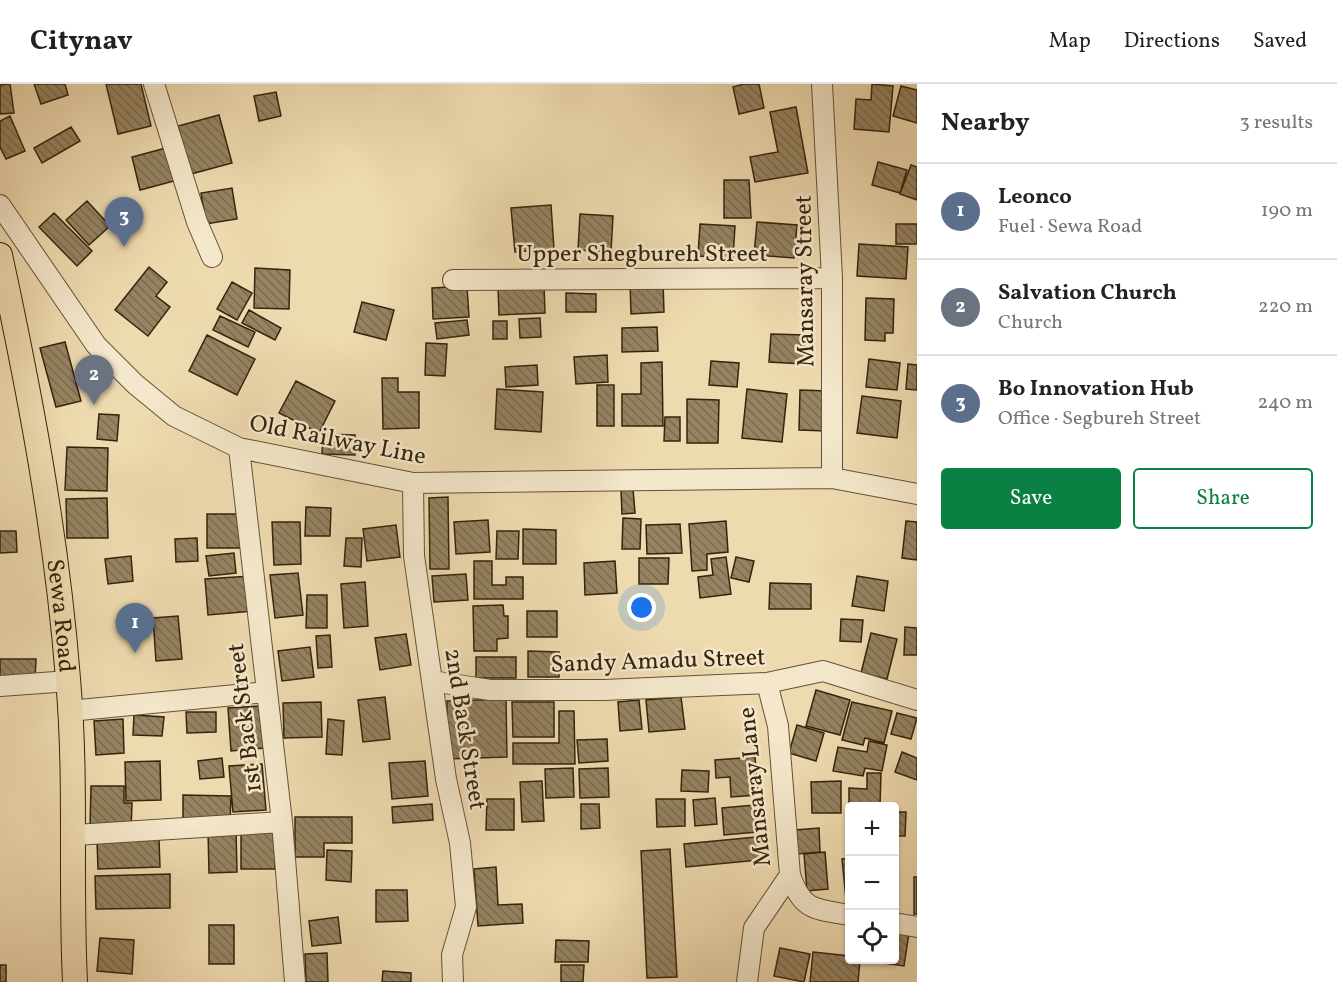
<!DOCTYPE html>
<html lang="en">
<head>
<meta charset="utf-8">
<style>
  :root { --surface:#fff; --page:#f2f2f2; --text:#222; --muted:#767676; --line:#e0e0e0; --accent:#0b8043 }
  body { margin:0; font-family:Vollkorn,serif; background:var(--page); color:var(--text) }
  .controls { position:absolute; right:18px; bottom:18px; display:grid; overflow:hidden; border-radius:6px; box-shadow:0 2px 4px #0004 }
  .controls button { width:54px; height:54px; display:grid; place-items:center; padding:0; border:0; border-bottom:2px solid var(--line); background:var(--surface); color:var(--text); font:30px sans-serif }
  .you { position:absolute; left:642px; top:524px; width:21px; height:21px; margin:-15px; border:4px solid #fff; border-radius:50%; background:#1a73e8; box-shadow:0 0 0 9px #1a73e833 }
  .badge { display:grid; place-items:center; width:39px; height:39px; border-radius:50%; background:var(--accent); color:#fff; font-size:20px; font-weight:700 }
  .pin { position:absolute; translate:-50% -50px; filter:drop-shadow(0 2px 3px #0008) }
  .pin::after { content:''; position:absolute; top:32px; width:21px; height:18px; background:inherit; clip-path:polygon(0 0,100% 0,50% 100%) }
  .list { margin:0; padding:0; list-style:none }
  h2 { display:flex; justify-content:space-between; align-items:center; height:78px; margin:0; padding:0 24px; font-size:26px }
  h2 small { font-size:20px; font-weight:400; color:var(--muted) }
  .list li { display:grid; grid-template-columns:39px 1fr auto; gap:18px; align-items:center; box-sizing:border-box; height:96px; padding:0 24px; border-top:2px solid var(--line) }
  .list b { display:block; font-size:22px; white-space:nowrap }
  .list p { margin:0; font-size:20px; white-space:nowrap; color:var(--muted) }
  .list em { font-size:20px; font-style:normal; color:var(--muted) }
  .actions { display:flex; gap:12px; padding:18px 24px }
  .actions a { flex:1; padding:14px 0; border:2px solid var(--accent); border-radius:6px; text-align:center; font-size:21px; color:var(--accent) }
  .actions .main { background:var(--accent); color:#fff }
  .icon { flex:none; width:33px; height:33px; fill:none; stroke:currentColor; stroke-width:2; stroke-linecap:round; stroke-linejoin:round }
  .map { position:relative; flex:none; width:917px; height:898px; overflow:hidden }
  header { display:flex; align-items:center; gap:36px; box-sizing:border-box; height:84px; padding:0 30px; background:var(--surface); border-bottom:2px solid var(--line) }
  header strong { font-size:28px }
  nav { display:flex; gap:33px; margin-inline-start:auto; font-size:21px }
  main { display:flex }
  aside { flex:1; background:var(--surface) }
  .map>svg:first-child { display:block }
  .building { fill:url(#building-back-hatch); stroke:#35240d; stroke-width:1.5 }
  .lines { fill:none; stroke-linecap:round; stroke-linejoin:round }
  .minor-casing { stroke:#635236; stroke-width:22 }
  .major-casing { stroke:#35240d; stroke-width:26 }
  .minor { stroke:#f4e7cb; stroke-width:20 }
  .major { stroke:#eedaaf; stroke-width:24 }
  .labels { text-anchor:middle; stroke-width:5; stroke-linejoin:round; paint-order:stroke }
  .street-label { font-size:24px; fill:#35240d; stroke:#f4e7cb }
</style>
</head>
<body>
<header>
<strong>Citynav</strong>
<nav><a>Map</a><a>Directions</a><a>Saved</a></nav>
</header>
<main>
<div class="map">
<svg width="917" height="898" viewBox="0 0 917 898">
  <defs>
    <pattern id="building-back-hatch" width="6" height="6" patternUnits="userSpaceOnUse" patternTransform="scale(1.5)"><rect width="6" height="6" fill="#958361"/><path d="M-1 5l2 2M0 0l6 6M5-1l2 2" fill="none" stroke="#7a6b4e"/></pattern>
  </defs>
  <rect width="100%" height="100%" fill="#eedaaf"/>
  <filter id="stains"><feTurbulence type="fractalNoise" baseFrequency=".00333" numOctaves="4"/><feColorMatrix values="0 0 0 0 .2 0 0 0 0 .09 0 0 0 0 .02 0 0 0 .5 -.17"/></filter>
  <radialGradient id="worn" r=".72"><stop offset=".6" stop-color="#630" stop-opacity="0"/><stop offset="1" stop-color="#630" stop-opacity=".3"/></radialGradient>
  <path class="building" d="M10,0L14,29L0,30V1Z
    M34,0H65L68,11L41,20Z
    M106,0H141L151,42L118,50Z
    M744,0H759L764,24L739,30L733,3Z
    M872,0L893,2L889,48L854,45L856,15L871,16Z
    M901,2L917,6V39L893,32Z
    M276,8L281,32L259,37L254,12Z
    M796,23L808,89L755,98L750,73L778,68L770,28Z
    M219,31L232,79L191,90L178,42Z
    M10,32L25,67L6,75L0,63V37Z
    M71,43L80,57L42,79L34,64Z
    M166,64L174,97L140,106L132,73Z
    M878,78L907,86L900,109L872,101Z
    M911,81L917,83V116L900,110Z
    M724,96H749L751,134H724Z
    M232,104L237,135L206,140L201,109Z
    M87,117L110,142L89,161L66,136Z
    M551,121L554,165L515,168L511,124Z
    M54,129L92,167L77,182L39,143Z
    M580,130L613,132L611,168L578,166Z
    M757,138L797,141L794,174L754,171Z
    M700,140L735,142L733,174L698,172Z
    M896,140H917V160H896Z
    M859,160L908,163L906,195L857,192Z
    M149,183L167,198L156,212L170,223L148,252L115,226Z
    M255,184L290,186L289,225L254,224Z
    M232,198L252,209L237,236L217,225Z
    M663,198L664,228L631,230L630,199Z
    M544,201L545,229L499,231L498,203Z
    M467,202L469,233L433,235L432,204Z
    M566,209L596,210V228H566Z
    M866,214L894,215L893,249H885V257L865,256Z
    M362,218L394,226L386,256L354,248Z
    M249,226L281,244L275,256L242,239Z
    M220,232L255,248L248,263L213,246Z
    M540,234L541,253L520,254L519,235Z
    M467,236L469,251L437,255L435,239Z
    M493,237H507V255H493Z
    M657,243L658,267L622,268V244Z
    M771,250L805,251L804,280L769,278Z
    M207,251L255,275L237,311L189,287Z
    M65,258L81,317L56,323L40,264Z
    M426,259L447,260L445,292L425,291Z
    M607,271L608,298L576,300L574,273Z
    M869,275L900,279L897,306L866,303Z
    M711,277L739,279L737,303L709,301Z
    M662,278L663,342H622V310H641V279Z
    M908,280L917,281V306L906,305Z
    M537,281L538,301L506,303L505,283Z
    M382,294H398V308H419V344L383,345Z
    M296,297L335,317L319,349L279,329Z
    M597,301H614V342H597Z
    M497,305L543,308L541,348L495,345Z
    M747,305L787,310L782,358L742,354Z
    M800,306L829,307L827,347L799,346Z
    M862,312L901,317L897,354L857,349Z
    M687,315L719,316L718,359H687Z
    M99,330L119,331L117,357L97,355Z
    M665,333H680V357H664Z
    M323,350L355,351V371L322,370Z
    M67,363L108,364L107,407L65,406Z
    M621,405H633L635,429L622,430Z
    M448,413L449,485H430L429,414Z
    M107,414L108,454H67L66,415Z
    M306,423L331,424L330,452H305Z
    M207,430H242V464H207Z
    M623,434L641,435L640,465H622Z
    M488,436L490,468L456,470L454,438Z
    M726,437L728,468L707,470V486L692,487L689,440Z
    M906,437L917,438V476L902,474Z
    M272,438H300L301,480L274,481Z
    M680,440L682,469L647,470L646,441Z
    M396,441L400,473L367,477L363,445Z
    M523,445L556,446V480H523Z
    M0,447H16L17,468L0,469Z
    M497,447H519L518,475H496Z
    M197,454L198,477L176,478L175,455Z
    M346,454H362L361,483L344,482Z
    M234,469L236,489L209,492L206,472Z
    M131,472L133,497L108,500L105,475Z
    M726,473L731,510L700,514L698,493L713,491L711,475Z
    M736,473L754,477L749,498L731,494Z
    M639,474H669L668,500H639Z
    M474,477H492V501H506V493H523V515H474Z
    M615,477L617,509L585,511L584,479Z
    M298,489L303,531L275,534L270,491Z
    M466,490L468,516L434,518L432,492Z
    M251,492L253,527L208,531L205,495Z
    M857,492L888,497L884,527L852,522Z
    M365,498L368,542L344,544L341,500Z
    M770,499L811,500V525H769Z
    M307,511H327V544H306Z
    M503,521L504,532H508V554L497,555V567H474L473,522Z
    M527,527H557V553H527Z
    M178,532L182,575L156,577L153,534Z
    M841,535L863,536L861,558L840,557Z
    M905,543L917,544V571H904Z
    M871,549L897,555L887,595L861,589Z
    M406,550L411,581L380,586L375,554Z
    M330,551L332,583L318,584L316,552Z
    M310,563L314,593L282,597L278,567Z
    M528,567L559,568V593H528Z
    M476,573H516V594H476Z
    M0,575H36L35,595L0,594Z
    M816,606L850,616L840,651L806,642Z
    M385,613L390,655L363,658L358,616Z
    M681,613L685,645L649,648L646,616Z
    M506,615L507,673L447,675V617Z
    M639,616L642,645L620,647L618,618Z
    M321,618L322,653L284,654L283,619Z
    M512,618H554V653H513Z
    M852,618L892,627L884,659L865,654L863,661L842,656Z
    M260,622L264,664L231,667L228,624Z
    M559,627H574L575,680H513V659H559Z
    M186,628H216V648L187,649Z
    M897,629L917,634L911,655L891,650Z
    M134,631L164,633L162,652L133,651Z
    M123,635L124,669L96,671L94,637Z
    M328,635L344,637L342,671L326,670Z
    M797,641L824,649L816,677L789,669Z
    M607,655L608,677L579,679L577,656Z
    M869,657L887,661L882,687L865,684L863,692L833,687L838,663L867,668Z
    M902,668L917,674V696L895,688Z
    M755,673L758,711L731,713L730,693L716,694L715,676Z
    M222,674L224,693L200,695L198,677Z
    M160,677L161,716L126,717L125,678Z
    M425,677L428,712L392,715L389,679Z
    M262,680L266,726L233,728L229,682Z
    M573,684L574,713L546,714L545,685Z
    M608,684L609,713L580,714L579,685Z
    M682,686L709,687L708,708L681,707Z
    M867,689H881L880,722H850L849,727V704L867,705Z
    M542,697L544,737L522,738L520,698Z
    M841,697V729H812L811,698Z
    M91,702H124V719H132L131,746L90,745Z
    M183,711L231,712L230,739L183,738Z
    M715,714L717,740L695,742L693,716Z
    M487,715H514V746H486Z
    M656,715H685V742L657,743Z
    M432,720L433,736L393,739L392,723Z
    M581,720H599L600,744L581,745Z
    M754,721L757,748L724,751L722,724Z
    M894,728H906L905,752H894Z
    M295,733H352V759H324V773H295Z
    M819,744L820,768L797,770L795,746Z
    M275,745V785H241V746Z
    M208,746H236L237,788L209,789Z
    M766,752L769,775L686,783L684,760Z
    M159,755L160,783L98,785L97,757Z
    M670,765L677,893L647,894L641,767Z
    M327,766L352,767L351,798L326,796Z
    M825,768L828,805L807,807L804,770Z
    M850,774V814L846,815L842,775Z
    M496,783L498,821L522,820L523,839L478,842L474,785Z
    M170,790V824L96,825L95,792Z
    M914,793H917V830H914Z
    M376,806H407L408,837L376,838Z
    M338,833L341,859L312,862L309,837Z
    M209,841H234V880H209Z
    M894,847L909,849L904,882L870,877L894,876Z
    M100,854L134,856L132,890L97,887Z
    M556,856L589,857L588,878H555Z
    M780,864L810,870L804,898L774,892Z
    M813,868L850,872V876H860L858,898H810Z
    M327,869L328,898H306L305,870Z
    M0,881H6V898H0Z
    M561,881H584L583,898H561Z
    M383,887L411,889V898H382Z"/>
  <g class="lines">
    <g class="minor-casing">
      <path id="minor" d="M154,0L197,138L212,173
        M822,0L832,194V394
        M0,121L96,261L135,300L174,332L239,364L413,399L832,394L917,410
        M453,196L832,194
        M239,364L282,738L295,898
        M413,399L414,472L446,695L460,759L466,823L452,871L453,898
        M432,597L490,606H604L767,599L823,587L917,616
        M0,602L69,597
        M69,627L266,608
        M75,751L282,738
        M790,791C802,827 815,825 850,831
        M894,839L917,843
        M747,898L754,844L790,791L778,642L767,599"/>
    </g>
    <g class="major-casing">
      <g id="major">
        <path id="s1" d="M0,171C30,310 57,452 68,595C77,696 70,797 75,898"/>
      </g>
    </g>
    <use href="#minor" class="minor"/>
    <use href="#major" class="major"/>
  </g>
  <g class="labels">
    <g class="street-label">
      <text x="642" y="177">Upper Shegbureh Street</text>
      <text transform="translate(804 197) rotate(-91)" y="8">Mansaray Street</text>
      <text transform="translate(338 355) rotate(11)" y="8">Old Railway Line</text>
      <text dy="8" stroke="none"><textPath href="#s1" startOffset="366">Sewa Road</textPath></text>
      <text transform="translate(658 576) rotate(-2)" y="8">Sandy Amadu Street</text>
      <text transform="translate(244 634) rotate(-97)" y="8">1st Back Street</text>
      <text transform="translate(466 645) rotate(81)" y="8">2nd Back Street</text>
      <text transform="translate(754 703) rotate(-96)" y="8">Mansaray Lane</text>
    </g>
  </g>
  <rect width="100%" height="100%" filter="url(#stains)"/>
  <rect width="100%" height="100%" fill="url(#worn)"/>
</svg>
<div class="controls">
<button>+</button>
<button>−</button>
<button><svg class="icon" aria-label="locate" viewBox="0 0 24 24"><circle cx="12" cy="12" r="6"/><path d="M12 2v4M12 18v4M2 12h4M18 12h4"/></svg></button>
</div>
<div class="you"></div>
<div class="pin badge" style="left:135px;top:569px;background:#5c6f8a">1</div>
<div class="pin badge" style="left:94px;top:321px;background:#6b7280">2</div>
<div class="pin badge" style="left:124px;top:163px;background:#5c6f8a">3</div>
</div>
<aside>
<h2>Nearby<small>3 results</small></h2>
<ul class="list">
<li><span class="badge" style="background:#5c6f8a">1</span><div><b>Leonco</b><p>Fuel · Sewa Road</p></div><em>190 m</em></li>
<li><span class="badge" style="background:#6b7280">2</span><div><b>Salvation Church</b><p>Church</p></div><em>220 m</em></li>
<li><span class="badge" style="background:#5c6f8a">3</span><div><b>Bo Innovation Hub</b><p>Office · Segbureh Street</p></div><em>240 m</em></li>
</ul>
<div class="actions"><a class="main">Save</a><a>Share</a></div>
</aside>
</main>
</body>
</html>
